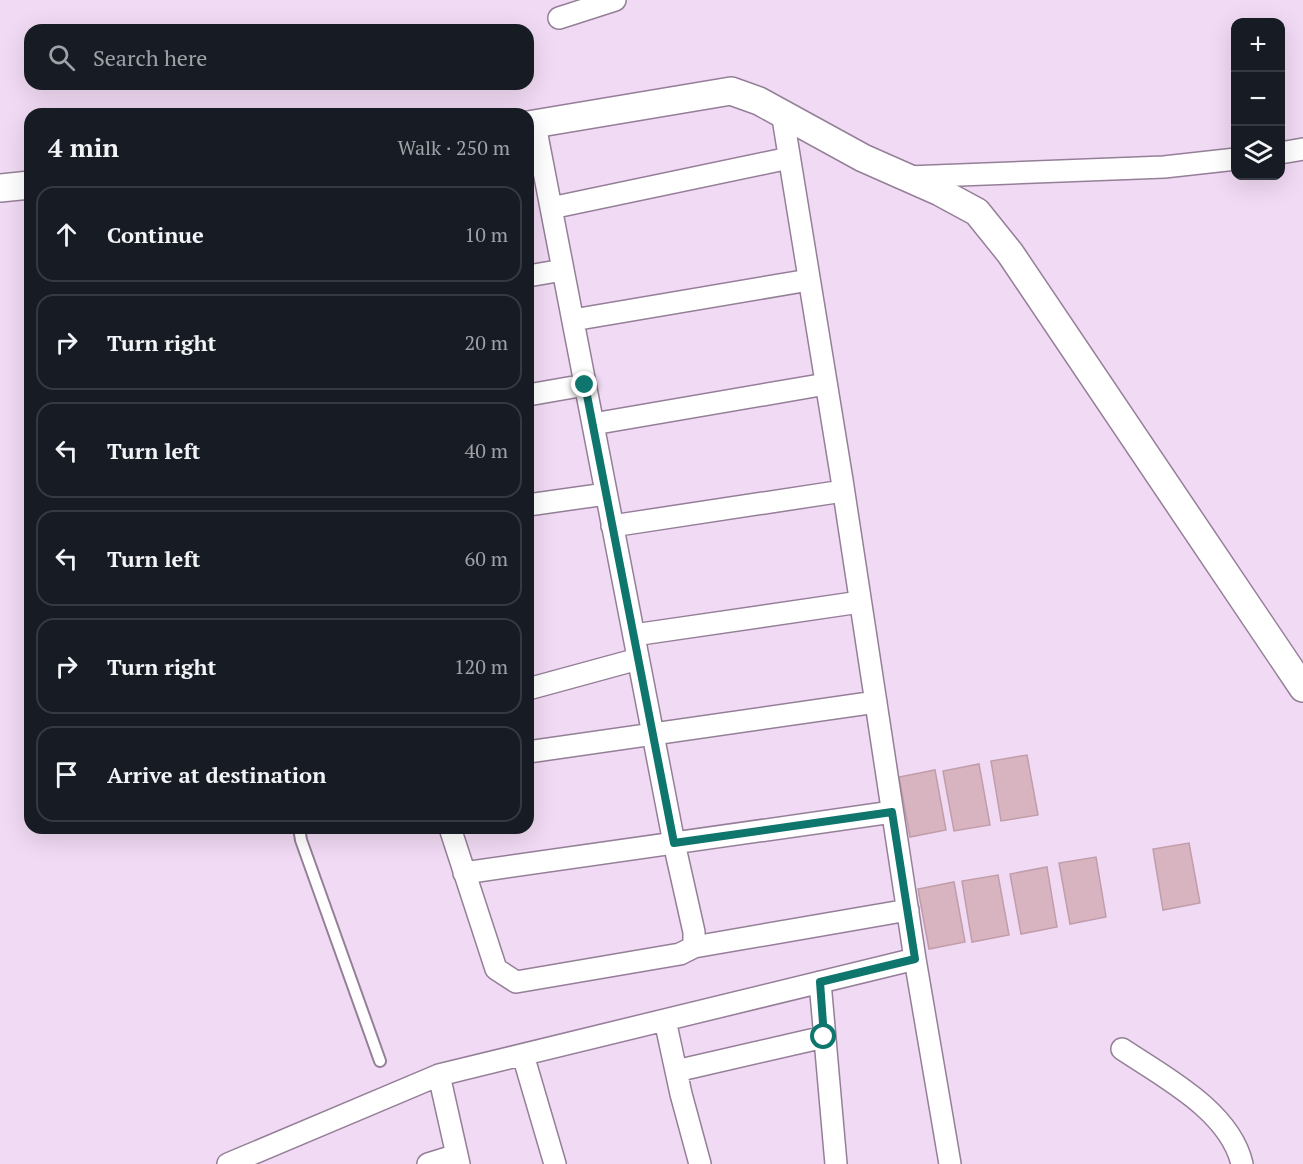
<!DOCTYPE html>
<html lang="en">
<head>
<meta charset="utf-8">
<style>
  :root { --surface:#171b24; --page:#242831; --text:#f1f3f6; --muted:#9ea1a6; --line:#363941 }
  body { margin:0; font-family:"PT Serif",serif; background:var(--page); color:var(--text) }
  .controls { position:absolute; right:18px; top:18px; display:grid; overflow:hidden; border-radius:12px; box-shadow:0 6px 24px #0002 }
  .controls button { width:54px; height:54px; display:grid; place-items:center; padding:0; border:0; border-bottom:2px solid var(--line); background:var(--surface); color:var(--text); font:30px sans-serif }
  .stop { position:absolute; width:18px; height:18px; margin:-14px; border:4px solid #0f766e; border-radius:50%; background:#fff }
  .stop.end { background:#0f766e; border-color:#fff; box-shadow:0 2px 6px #0008 }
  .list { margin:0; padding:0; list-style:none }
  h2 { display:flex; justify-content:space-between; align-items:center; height:78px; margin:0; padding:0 24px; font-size:26px }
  h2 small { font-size:20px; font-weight:400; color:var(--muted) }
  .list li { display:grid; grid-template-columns:39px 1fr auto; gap:18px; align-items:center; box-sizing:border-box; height:96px; margin:0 12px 12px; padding:0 12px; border:2px solid var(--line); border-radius:18px }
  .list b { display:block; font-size:22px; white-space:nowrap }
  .list em { font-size:20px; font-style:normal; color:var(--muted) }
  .icon { flex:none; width:33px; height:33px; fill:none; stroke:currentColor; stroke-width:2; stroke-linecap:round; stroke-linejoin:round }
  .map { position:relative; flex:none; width:1303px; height:1164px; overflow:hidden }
  .search { position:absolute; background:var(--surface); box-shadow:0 6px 24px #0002; left:24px; top:24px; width:510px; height:66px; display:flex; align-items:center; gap:15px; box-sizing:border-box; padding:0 21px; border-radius:18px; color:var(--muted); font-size:22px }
  .panel { position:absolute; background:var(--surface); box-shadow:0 6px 24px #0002; left:24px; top:108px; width:510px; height:726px; border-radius:18px }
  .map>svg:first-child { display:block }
  .building { fill:#d8b4c0; stroke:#c09da9; stroke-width:1.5 }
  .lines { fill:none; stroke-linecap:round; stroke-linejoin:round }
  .service-casing { stroke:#957f98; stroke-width:14 }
  .minor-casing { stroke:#957f98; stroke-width:24 }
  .tertiary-casing { stroke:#957f98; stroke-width:30 }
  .service { stroke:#fff; stroke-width:10 }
  .minor { stroke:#fff; stroke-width:21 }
  .tertiary { stroke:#fff; stroke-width:27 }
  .route { stroke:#0f766e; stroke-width:8 }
</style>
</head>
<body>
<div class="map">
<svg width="1303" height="1164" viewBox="0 0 1303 1164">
  <rect width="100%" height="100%" fill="#f1daf4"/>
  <path class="building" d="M1027,755L1038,815L1001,821L991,761Z
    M979,764L990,825L954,831L943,771Z
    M935,770L946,830L910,837L899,777Z
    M1189,843L1200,903L1163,910L1153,849Z
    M1096,857L1106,917L1070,924L1059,863Z
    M1047,867L1057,927L1021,934L1010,874Z
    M998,875L1009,935L972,942L962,881Z
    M954,882L965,942L929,949L918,889Z"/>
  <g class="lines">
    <g class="service-casing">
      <path id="service" d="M299,828L301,840L380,1061"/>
    </g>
    <g class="minor-casing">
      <path id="minor" d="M559,18L615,0
        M782,112L842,480L915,959
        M1280,153L1303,149
        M908,177L1164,167L1236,159
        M551,208L789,158
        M528,276L563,270
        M573,320L809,280
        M528,395L585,385
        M593,424L826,384
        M528,505L606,494
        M612,526L843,491
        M634,635L860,602
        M528,689L638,659
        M528,752L876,702
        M450,828L496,969L516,982L680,954L694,947V932L674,843L535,125
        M464,873L892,812
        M694,947L908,910
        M820,982L836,1164
        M665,1020L681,1094L700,1164
        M1122,1049C1164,1077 1230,1111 1242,1164
        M523,1055L555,1164
        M676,1071L824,1037
        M439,1075L915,959L950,1164
        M228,1164L439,1075L459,1164
        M428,1164L457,1155"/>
    </g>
    <g class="tertiary-casing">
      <path id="tertiary" d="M528,125L731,91L759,101L863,158L940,192L977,212L1010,253L1303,688
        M0,188L30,185"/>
    </g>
    <use href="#service" class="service"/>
    <use href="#minor" class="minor"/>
    <use href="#tertiary" class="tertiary"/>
  </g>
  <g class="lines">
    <path class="route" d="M585,385L674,843L892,812L915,959L820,982L824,1037"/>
  </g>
</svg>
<div class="controls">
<button>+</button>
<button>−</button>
<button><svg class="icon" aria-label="layers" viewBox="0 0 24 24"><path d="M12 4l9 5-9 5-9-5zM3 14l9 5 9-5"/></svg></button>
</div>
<div class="stop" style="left:824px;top:1037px"></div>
<div class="stop end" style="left:585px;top:385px"></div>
<div class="search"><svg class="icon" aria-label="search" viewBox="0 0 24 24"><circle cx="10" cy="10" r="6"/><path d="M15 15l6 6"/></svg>Search here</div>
<section class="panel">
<h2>4 min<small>Walk · 250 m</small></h2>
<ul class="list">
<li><svg class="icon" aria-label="ahead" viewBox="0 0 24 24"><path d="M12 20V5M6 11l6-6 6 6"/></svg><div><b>Continue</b></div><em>10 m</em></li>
<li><svg class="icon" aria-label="right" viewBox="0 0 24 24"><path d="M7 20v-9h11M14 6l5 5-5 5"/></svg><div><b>Turn right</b></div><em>20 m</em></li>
<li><svg class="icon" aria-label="left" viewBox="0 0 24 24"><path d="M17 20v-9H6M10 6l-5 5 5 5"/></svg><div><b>Turn left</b></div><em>40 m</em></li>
<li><svg class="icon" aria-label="left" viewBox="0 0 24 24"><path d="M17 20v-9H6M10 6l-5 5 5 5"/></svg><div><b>Turn left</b></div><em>60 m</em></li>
<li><svg class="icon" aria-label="right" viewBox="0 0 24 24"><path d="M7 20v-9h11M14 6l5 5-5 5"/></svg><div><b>Turn right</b></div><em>120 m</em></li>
<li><svg class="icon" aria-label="arrive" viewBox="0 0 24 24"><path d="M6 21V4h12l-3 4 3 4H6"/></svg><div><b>Arrive at destination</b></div></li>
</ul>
</section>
</div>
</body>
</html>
